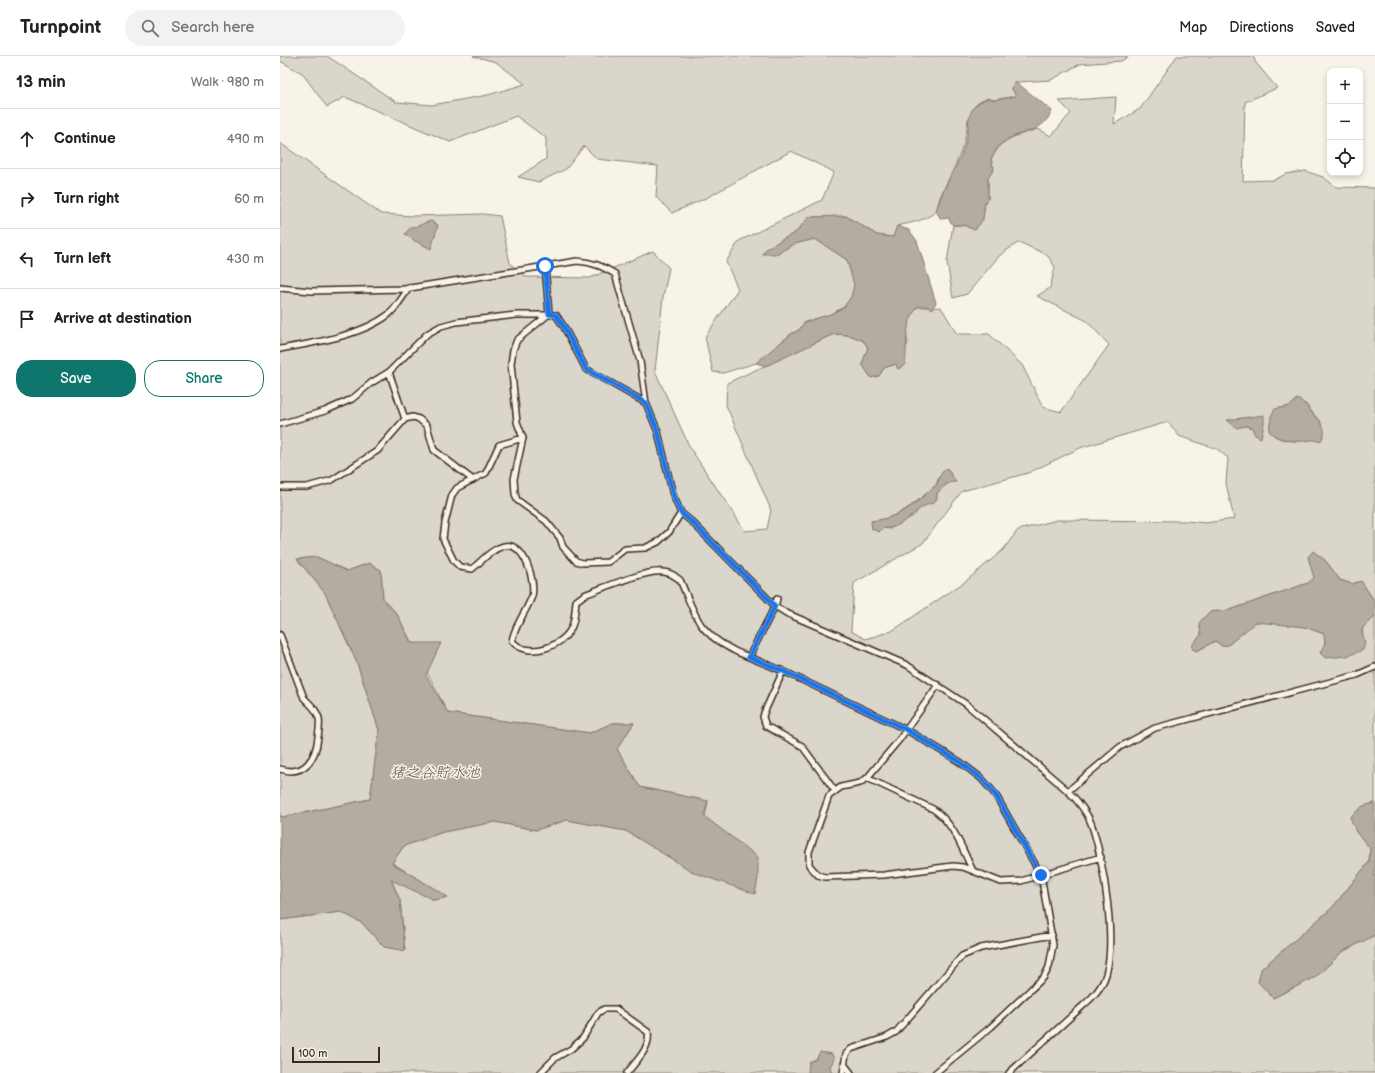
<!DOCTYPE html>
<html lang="en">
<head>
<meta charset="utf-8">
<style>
  :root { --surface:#fff; --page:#f2f2f2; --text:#222; --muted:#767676; --line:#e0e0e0; --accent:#0f766e }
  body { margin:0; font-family:"Balsamiq Sans","Klee One",sans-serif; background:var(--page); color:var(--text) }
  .controls { position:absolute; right:12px; top:12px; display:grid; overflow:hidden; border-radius:8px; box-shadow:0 2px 6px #0003 }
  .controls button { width:36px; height:36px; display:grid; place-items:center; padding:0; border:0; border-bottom:1px solid var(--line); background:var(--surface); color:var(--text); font:20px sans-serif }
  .scale { position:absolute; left:12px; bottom:10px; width:88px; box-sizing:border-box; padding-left:4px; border:2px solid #3b2a1e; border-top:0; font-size:11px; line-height:14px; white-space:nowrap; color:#3b2a1e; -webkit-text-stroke:3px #f7f3e8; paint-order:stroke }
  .stop { position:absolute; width:12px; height:12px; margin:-9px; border:3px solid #1a73e8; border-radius:50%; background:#fff }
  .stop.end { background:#1a73e8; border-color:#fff; box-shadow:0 1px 4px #0008 }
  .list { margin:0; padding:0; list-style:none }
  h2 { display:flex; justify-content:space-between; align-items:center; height:52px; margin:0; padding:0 16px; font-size:17px }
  h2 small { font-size:13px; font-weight:400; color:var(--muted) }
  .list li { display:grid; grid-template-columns:26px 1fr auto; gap:12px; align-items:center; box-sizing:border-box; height:60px; padding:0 16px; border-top:1px solid var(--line) }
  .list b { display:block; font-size:15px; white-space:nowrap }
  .list em { font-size:13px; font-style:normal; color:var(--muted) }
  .actions { display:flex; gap:8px; padding:12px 16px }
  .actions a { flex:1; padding:9px 0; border:1px solid var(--accent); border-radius:16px; text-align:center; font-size:14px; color:var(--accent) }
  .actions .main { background:var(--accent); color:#fff }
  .icon { flex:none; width:22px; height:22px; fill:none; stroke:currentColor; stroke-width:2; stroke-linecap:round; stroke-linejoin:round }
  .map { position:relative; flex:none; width:1095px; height:1017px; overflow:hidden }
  header { display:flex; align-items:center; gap:24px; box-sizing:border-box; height:56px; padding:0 20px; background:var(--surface); border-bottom:1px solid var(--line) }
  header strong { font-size:19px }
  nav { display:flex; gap:22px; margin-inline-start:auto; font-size:14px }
  .search { width:280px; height:36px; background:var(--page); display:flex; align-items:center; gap:10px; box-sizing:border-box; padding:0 14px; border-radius:22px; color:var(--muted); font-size:15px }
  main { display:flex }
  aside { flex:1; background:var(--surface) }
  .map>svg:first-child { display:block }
  .green { fill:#dbd6cb; stroke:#8b8074; fill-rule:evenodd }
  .water { fill:#b4aca0; stroke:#84786c }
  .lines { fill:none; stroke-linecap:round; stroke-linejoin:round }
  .minor-casing { stroke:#3b2a1e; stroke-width:8 }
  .minor { stroke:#f7f3e8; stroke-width:5 }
  .route { stroke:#1a73e8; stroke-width:5 }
  .labels { text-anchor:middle; stroke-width:3; stroke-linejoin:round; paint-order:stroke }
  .water-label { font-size:15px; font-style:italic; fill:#5f5145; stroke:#f7f3e8 }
</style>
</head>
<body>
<header>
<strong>Turnpoint</strong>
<div class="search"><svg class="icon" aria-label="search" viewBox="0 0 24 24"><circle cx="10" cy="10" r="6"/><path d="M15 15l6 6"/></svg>Search here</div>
<nav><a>Map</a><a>Directions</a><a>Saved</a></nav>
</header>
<main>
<aside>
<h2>13 min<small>Walk · 980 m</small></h2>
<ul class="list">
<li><svg class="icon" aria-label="ahead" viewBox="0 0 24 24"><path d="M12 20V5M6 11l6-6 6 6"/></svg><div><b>Continue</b></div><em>490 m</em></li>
<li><svg class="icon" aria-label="right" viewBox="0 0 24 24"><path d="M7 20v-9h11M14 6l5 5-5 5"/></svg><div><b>Turn right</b></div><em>60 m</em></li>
<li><svg class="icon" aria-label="left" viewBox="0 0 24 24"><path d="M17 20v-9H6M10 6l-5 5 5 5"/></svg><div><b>Turn left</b></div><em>430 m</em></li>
<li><svg class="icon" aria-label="arrive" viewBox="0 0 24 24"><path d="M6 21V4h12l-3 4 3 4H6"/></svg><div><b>Arrive at destination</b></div></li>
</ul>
<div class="actions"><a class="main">Save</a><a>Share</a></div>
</aside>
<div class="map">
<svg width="1095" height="1017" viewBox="0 0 1095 1017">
  <rect width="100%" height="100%" fill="#f7f3e8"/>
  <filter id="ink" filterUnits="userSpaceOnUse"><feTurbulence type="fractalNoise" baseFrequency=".025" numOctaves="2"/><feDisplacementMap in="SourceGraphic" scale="8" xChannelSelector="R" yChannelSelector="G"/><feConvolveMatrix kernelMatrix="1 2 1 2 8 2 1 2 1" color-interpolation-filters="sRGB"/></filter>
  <g filter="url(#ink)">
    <path class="green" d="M0,0H47L116,46L152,49L208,39L245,28L216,6L193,0H849L841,5L800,8L771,24L736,26L731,31L736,40L714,44L688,63C686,94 672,114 660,141C658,146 658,152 655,156C645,165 629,167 617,170L613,181L597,179L566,160L530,161L516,176L487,192L496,198L514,188L535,183L567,204L575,229L571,241L564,251L551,258L525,266L519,274L511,278L476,307L443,317L433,316L425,281L458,233L446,206L459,185L542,144L554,116L511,95L428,141L392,157L376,141L378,110L317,103L304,90L286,113L259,126L238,121L266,103V82L236,60L170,86L65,41L47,51L22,17L0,5Z
      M897,0H973L976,7L997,32L965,46L963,125L994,124L1006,118L1025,115L1043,121L1056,131L1095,132V546L1081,525L1072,528L1060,524L1045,504L1028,501L1035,522L1028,527L950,554L929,556L921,579L913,588L917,595L935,585L942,590L948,589L976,565L1025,571L1044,578L1045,587L1040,597L1085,588C1080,571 1082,570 1095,561V747L1083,750L1076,776L1090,792L1089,806L1052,852L981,913L993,942L1036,921L1062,896L1095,879V1017H0V864L61,856L82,867L104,891L125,894L120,844L111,823L154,844L168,841L112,807L124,790L163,776L215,766L256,774L287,764L346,775L415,817L428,745L360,731L337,693L354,667H332L310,677L168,657L117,558L103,543L101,514L89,507L67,515L37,501L17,503L45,537L77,607L99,674L90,743L4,761L0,760V87L101,158L133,160L203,158L220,160L230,207L246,221L310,222L373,195L389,212L383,241L375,315L410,392L465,475L487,473L491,454L446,349L447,327L554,278C592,280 588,289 591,321L599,320L604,312L616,308L618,313L628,287L626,278L630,262L637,251C646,250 652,253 661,251L677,278H709L742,309L763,351L781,356L829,289L807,265L757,240L770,232L775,211L767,199L739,186L720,199L687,238L673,242L667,206L673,169H683L695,174L703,163L705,146L708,143V122L714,113L711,103L720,89L733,81L758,73L771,80L791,57L779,45L836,41L834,68L860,53ZM1013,348H1026L1034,359L1041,365L1034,383C1020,386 999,387 989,375L1000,352L1009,351ZM958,363L984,368L972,372L948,364ZM888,366L899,380L937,393L948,402L946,427L954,463L925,467L907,465L777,464L738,474L723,494L686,525L612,575L585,583L571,575L574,527L643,487L682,435L748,417L800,392ZM658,423L670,426L657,437V443L646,448L638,453L635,459L610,473L603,472L591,465C615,463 631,451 649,435C654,430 656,430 658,423Z"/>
    <path class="water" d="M736,26L772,55C760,82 735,72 719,90C716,93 714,99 711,103L714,113L708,122V143L705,146L703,163L695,174L683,169H673L668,162L661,163L656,155C663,129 682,107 687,80C689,69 687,59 695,50C698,46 704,44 708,42L714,44L736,40L731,31Z
      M566,160L597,179L613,181L617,170L629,174L637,185L656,247L652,253L646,250L637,251C623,273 628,284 625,309L618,313L616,308L604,312L599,320L591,322L582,308L588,291L584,285L569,279L554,278L486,310L476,307L511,278L519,274L525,266L551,258L564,251L571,241L574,229L567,204L535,183L514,188L496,198H482L487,192L516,176L529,161Z
      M151,165L158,169L151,193L135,185L125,178L131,171C139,171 144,166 151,165Z
      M1016,343C1026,345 1027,353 1034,359C1042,368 1049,374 1040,386C1032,382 1030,385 1022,385C1012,386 995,383 989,375L991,360L995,353C1004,350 1011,353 1016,343Z
      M984,359V367L981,382L975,379L972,372L966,370L957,372L947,364Z
      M667,412L676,426C669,426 659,430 657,438C656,442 657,443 654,447C634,450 625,474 603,472L599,476L592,473L591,465C614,463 632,452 648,436C650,433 654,432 656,430C660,423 659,417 667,412Z
      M1033,495L1045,504L1060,524L1072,528L1081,525L1095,546V561C1070,579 1090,576 1083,594L1067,600L1045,602L1040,597L1045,587L1044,578L1025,571L976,566L948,589L942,590L935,585L917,595L912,593L913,588L921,579L919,567L929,556L950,554L1028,527L1034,522L1028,501Z
      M37,501L67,515L89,507L101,514L103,543L117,558L131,587H161L146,619L168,657L310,677L332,667H354L337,693L360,731L428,745L424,760L478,801V823L475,838L415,817L346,775L287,764L256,774L215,766L163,776L124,790L112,807L168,841L154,844L111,824L120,844L125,895L104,891L82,867L61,856L0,864V760L4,761L90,743L99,674L77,607L45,537L17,503Z
      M1095,747V879L1062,896L1036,921L993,942L978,926L981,913L1052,852L1089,806L1090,792L1076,776L1070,761L1083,750Z
      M540,996L552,998L554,1003L550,1011L552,1017H528L529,1006L536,1003Z"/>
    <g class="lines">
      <g class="minor-casing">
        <path id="minor" d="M265,210L269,258
          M0,232L31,235L124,233L297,205C312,206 322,210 335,218L360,305L366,347L378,376L393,439L401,457L412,466L495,550L469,601C452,595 433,584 422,570C414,560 406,537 400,524C395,520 390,516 383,516C365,514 323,532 304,539L296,545C295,553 295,563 292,570C285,590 248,604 232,585C235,568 247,555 252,540C256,525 244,485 224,490C211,493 202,505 192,513L180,511L174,505L163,483L165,467L172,439L177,432L206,417L219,389L243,382
          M269,258L237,284L233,294L231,308L237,366L243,382L234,423L235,438L237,444L266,465L280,482L283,491L296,505L303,507L328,506L345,493L365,492L378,486L389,476L401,457
          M0,293C34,287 80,280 108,259C116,253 123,240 129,232
          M109,316L125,363
          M0,368L45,355L72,343L91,327L109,316L147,278L161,270L176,266L236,259H276L284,271L306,313L366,347
          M0,431H27L52,424L97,395L125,363L133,361L139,363L147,370L154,394L193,424
          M497,543L495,550L506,557L627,609L686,648L788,735C798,745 806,754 811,767C823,800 839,894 823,926C819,934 813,941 806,947L729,1017
          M0,579L24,642C31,649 36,653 39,662C40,668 39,675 38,681C36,702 25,721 0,713
          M469,601L503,615L627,674L680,706L701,722L715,738L761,819L773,889L769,911L764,921L711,971L655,1017
          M503,615L484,657L483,661L486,670L522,690L555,735
          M658,629L619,684L587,722L580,727L561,731L549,740L529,796V809L538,819L545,821L604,819L673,810L683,811L721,826L741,825L821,801
          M587,722L653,753C674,767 682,793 693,815
          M788,735L840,691L875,672L1077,619L1095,611
          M564,1008L571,1017
          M260,1017L275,1002L291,993L303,982L318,957L324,953H336L368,976C371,992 356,1005 347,1017
          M563,1017L566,998L571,993L607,981L616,976L682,900L701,892L772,879"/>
      </g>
      <use href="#minor" class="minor"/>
    </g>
  </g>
  <g class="lines" filter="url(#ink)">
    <path class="route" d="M265,210L269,258L276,259L284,271L306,313L366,347L378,376L393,439L401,457L412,466L495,550L469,601L503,615L627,674L680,706L701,722L715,738L761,819"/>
  </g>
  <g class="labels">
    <g class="water-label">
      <text x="155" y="721">猪之谷貯水池</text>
    </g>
  </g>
</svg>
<div class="controls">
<button>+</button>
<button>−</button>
<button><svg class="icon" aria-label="locate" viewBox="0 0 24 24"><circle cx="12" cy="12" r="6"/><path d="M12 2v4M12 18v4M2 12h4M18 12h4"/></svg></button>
</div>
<div class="scale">100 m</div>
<div class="stop" style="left:265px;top:210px"></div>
<div class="stop end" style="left:761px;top:819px"></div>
</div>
</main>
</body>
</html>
